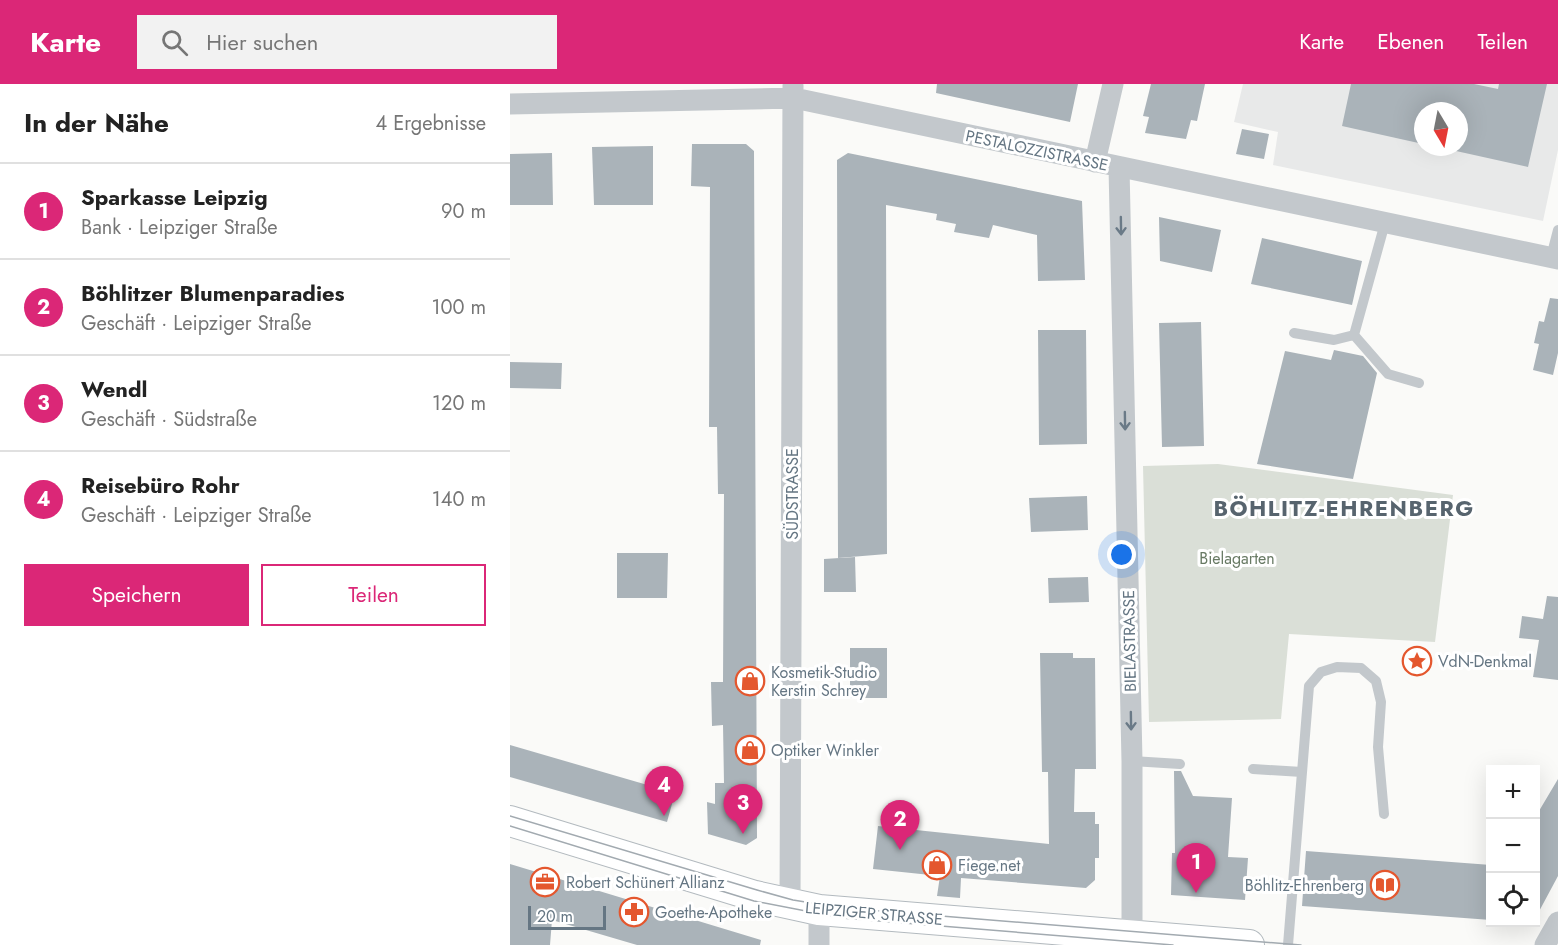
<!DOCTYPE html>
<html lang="de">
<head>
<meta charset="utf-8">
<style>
  :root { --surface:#fff; --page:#f2f2f2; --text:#222; --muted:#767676; --line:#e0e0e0; --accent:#db2777 }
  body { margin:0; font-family:Jost,sans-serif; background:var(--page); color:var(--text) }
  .controls { position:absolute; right:18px; bottom:18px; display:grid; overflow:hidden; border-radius:0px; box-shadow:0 6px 24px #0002 }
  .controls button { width:54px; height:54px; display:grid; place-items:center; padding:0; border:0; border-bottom:2px solid var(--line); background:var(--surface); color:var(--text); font:30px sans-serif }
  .compass { position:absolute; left:904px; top:18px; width:54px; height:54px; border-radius:50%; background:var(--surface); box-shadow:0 6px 24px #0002; rotate:170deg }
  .scale { position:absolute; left:18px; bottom:15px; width:78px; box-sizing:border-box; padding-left:6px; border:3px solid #657683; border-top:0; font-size:16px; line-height:21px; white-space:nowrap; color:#657683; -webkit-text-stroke:4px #fff; paint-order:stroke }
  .you { position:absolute; left:612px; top:471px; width:21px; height:21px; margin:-15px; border:4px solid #fff; border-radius:50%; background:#1a73e8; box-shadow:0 0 0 9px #1a73e833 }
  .badge { display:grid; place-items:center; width:39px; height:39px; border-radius:50%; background:var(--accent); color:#fff; font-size:20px; font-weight:700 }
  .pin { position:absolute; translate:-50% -50px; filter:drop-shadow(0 2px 3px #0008) }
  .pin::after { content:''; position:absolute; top:32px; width:21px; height:18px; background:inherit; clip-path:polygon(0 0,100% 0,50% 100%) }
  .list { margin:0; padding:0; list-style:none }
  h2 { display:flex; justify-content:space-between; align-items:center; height:78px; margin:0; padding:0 24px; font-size:26px }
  h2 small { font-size:20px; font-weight:400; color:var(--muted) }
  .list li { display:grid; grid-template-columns:39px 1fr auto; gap:18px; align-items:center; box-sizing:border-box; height:96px; padding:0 24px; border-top:2px solid var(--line) }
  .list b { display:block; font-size:22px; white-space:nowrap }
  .list p { margin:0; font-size:20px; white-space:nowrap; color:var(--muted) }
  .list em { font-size:20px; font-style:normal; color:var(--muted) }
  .actions { display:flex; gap:12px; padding:18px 24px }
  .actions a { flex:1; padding:14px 0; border:2px solid var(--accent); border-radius:0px; text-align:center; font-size:21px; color:var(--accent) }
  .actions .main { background:var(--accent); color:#fff }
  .icon { flex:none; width:33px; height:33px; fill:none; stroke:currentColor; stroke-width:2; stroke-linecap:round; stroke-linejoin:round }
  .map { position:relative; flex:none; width:1048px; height:861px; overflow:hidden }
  header { display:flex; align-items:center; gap:36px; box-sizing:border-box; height:84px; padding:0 30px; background:var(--accent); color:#fff }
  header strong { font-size:28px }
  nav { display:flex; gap:33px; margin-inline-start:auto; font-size:21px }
  .search { width:420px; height:54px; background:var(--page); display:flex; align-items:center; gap:15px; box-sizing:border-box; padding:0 21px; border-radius:0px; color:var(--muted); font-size:22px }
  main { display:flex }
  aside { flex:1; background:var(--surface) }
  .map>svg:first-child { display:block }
  .built { fill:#e8e9e9; fill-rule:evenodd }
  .green { fill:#dadfd7 }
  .building { fill:#aab3b9 }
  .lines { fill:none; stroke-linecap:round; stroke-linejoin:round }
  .secondary-casing { stroke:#b3babf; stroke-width:32 }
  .lane { stroke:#c3c8cc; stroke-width:10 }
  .street { stroke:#c3c8cc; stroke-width:21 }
  .secondary { stroke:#fff; stroke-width:30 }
  .tram { stroke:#a2aab0; stroke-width:1.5 }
  .oneway { stroke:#6a7a87 }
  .labels { text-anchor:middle; stroke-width:6; stroke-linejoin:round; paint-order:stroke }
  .street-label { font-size:16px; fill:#657683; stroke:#fff }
  .park-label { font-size:16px; fill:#687a64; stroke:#fff }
  .poi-label { font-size:16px; fill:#657683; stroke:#fff; text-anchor:start }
  .district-label { font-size:22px; font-weight:bold; letter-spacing:1.5px; fill:#57646e; stroke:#fff }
</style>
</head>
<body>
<header>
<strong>Karte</strong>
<div class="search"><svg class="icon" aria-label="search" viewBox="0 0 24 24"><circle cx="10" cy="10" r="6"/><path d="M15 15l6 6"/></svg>Hier suchen</div>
<nav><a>Karte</a><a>Ebenen</a><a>Teilen</a></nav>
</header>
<main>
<aside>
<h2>In der Nähe<small>4 Ergebnisse</small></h2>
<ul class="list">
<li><span class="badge">1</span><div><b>Sparkasse Leipzig</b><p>Bank · Leipziger Straße</p></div><em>90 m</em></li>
<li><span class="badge">2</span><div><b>Böhlitzer Blumenparadies</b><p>Geschäft · Leipziger Straße</p></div><em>100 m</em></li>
<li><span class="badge">3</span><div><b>Wendl</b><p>Geschäft · Südstraße</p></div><em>120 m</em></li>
<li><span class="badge">4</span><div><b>Reisebüro Rohr</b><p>Geschäft · Leipziger Straße</p></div><em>140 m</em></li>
</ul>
<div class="actions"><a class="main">Speichern</a><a>Teilen</a></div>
</aside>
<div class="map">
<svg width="1048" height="861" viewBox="0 0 1048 861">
  <rect width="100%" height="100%" fill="#fafaf8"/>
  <path class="built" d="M733,0H1048V66L1033,137L763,81L768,48L724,38ZM913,27H949V63H913Z"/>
  <path class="green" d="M708,380L943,411L925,558L779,550L771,635L639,638L633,382Z"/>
  <path class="building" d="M427,0H568L560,38L426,9Z
    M641,0H695L687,37L681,36L676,55L635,49L639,33L633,32Z
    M841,0H964L988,5L989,0H1037L1018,83L928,63H949V27H913V60L832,42Z
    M732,45L759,50L754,75L726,70Z
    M182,60H236L244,67L247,754L236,761L198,750L197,718L205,720V699H214L213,641L202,642L201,598H213L214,410H208L207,343H199L200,103L181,102Z
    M143,62V121H84L82,63Z
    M42,69L43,121H0V70Z
    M338,69L572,117L575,196L528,197L527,151L483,141L479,154L444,148L446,140L426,136L427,130L376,121L377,470L328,474L327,76Z
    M649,133L711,146L702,188L650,177Z
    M752,154L852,177L842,221L741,200Z
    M1040,214L1048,215V269L1043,291L1023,286L1029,260L1024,259L1029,237L1034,238Z
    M691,238L694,362L652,363L649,239Z
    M528,246H576L577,360L529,361Z
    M824,266L853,272L867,289L843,395L747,380L775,267L821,276Z
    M0,278L52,279L51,305L0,304Z
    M577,412L578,446L521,448L519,414Z
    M107,469H158L157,514H107Z
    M345,473L346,508H314V475Z
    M578,493L579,518L539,519L538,494Z
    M1037,512L1048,513V596L1023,593L1029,556L1009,554L1012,532L1033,535Z
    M340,564H377V614H340Z
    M530,569H563V574H585L586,685H565L564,728H585V740H589V774H585V796L576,804L451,794L450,814L427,812L430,792L363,785L368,742L539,760L538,688H532Z
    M0,661L165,709L157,738L0,693Z
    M664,687H671L683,712L722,714L718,773L738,774L735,816L661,811L662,769H665Z
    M1048,695V792L1026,833V732Z
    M796,767L981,781V836L792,822Z
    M0,780L251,856L250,861H127L42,836L40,861H0Z"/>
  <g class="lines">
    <g class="secondary-casing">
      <path id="secondary" d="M0,737L245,812L309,826L739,861"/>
    </g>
    <path class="lane" d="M875,139L844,251L878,290L909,299
      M1041,173L1048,146
      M784,249L824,256L844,251
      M622,677L670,680
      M743,685L792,688
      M778,861L799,602L811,588L827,583L851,584L866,597L871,618L868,663L874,730"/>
    <path class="street" d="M0,20L284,14L1048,175
      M585,78L603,0
      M609,83L622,677V851
      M280,821L283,2
      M309,861V826
      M1035,861L1048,838"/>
    <use href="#secondary" class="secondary"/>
    <path class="tram" d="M0,732L247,806L283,816L333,824L791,861
      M0,742L244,817L332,834L663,861"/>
  </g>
  <defs><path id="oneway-shaft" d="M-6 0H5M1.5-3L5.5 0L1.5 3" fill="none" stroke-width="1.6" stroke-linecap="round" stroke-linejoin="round" transform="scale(1.5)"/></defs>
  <g class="oneway">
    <use href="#oneway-shaft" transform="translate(611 142) rotate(89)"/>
    <use href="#oneway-shaft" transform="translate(615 337) rotate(89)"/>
    <use href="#oneway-shaft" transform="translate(621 637) rotate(89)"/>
  </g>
  <defs>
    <g id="sight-ring" transform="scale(1.5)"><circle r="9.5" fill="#fff" stroke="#e4572e" stroke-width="1.5"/><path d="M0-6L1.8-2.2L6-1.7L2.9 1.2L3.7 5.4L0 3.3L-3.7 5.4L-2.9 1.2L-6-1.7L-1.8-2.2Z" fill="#e4572e"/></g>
    <g id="shop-ring" transform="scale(1.5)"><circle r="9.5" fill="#fff" stroke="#e4572e" stroke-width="1.5"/><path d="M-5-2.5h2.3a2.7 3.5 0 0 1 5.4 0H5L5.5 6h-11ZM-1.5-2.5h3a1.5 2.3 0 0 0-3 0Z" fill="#e4572e"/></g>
    <g id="office-ring" transform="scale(1.5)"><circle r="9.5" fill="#fff" stroke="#e4572e" stroke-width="1.5"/><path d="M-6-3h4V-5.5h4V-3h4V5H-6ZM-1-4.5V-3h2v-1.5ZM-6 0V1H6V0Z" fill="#e4572e"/></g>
    <g id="library-ring" transform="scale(1.5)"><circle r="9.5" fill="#fff" stroke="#e4572e" stroke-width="1.5"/><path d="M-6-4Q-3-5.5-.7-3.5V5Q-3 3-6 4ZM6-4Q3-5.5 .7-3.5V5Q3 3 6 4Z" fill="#e4572e"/></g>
    <g id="pharmacy-ring" transform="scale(1.5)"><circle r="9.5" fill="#fff" stroke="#e4572e" stroke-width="1.5"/><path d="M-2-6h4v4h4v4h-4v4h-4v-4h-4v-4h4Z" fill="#e4572e"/></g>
  </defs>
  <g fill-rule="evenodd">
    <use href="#sight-ring" x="907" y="577"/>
    <use href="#shop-ring" x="240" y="597"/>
    <use href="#shop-ring" x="240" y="666"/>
    <use href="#shop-ring" x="427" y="781"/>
    <use href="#office-ring" x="35" y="798"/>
    <use href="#library-ring" x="875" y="801"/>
    <use href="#pharmacy-ring" x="124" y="828"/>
  </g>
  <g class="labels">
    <g class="street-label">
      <text transform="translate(527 66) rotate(12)" y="6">PESTALOZZISTRASSE</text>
      <text transform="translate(282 410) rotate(-90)" y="6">SÜDSTRASSE</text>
      <text transform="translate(619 557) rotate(-91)" y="6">BIELASTRASSE</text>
      <text transform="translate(364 829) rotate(5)" y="6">LEIPZIGER STRASSE</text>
    </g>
    <g class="park-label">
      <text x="727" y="480">Bielagarten</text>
    </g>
    <g class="poi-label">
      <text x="928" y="583">VdN-Denkmal</text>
      <text x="261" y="594">Kosmetik-Studio<tspan x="261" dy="18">Kerstin Schrey</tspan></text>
      <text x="261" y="672">Optiker Winkler</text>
      <text x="448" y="787">Fiege.net</text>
      <text x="56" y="804">Robert Schünert Allianz</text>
      <text x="854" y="807" text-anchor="end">Böhlitz-Ehrenberg</text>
      <text x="145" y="834">Goethe-Apotheke</text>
    </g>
    <g class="district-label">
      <text x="834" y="432">BÖHLITZ-EHRENBERG</text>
    </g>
  </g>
</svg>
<div class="controls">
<button>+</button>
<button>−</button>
<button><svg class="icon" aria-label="locate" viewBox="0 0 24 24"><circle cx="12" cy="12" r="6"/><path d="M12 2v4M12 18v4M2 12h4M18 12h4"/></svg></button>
</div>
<svg class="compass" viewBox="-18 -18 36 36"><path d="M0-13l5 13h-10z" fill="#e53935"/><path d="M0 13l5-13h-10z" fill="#767676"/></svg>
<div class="scale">20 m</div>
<div class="you"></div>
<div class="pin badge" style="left:686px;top:809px">1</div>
<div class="pin badge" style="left:390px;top:766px">2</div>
<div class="pin badge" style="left:233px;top:750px">3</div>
<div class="pin badge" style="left:154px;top:732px">4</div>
</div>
</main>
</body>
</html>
